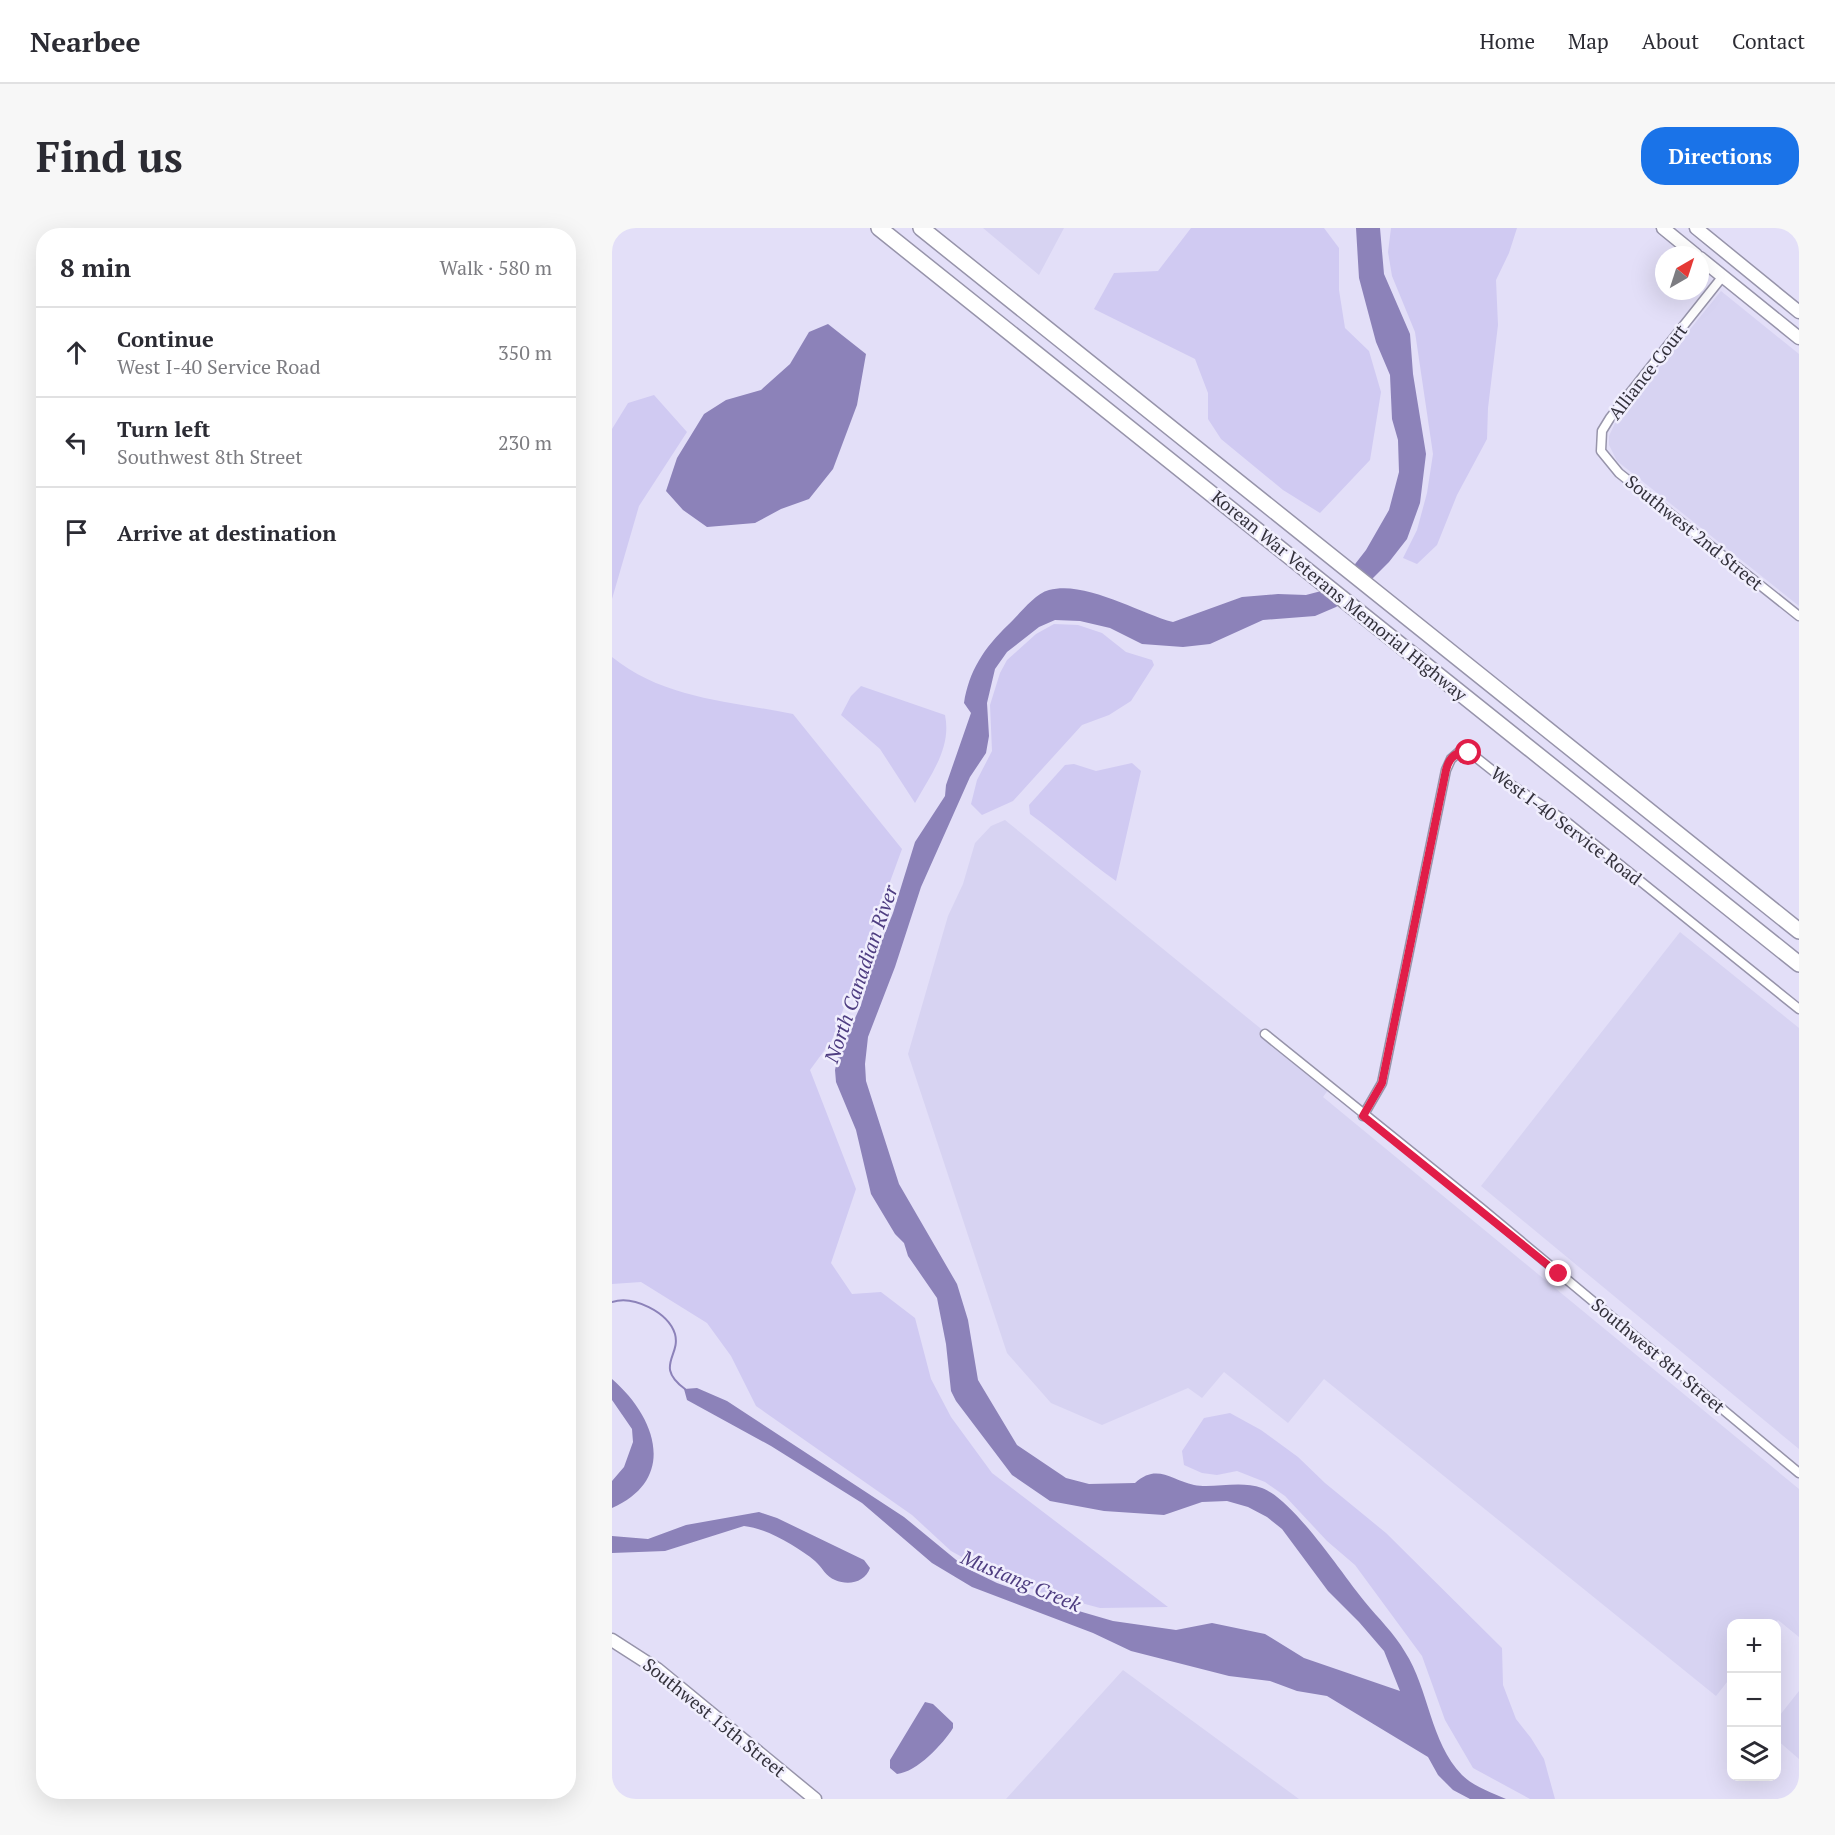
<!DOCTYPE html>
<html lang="en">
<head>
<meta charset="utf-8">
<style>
  :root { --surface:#fff; --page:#f7f7f7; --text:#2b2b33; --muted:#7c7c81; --line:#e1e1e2; --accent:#1a73e8 }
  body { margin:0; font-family:"PT Serif",serif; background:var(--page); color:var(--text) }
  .controls { position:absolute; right:18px; bottom:18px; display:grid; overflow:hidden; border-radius:12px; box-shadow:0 6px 24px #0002 }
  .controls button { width:54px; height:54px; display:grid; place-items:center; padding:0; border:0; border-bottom:2px solid var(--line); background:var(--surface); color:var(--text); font:30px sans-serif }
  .compass { position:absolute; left:1043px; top:18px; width:54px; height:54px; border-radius:50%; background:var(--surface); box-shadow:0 6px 24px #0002; rotate:39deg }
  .stop { position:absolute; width:18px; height:18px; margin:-14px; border:4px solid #e11d48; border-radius:50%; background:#fff }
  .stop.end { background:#e11d48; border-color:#fff; box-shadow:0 2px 6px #0008 }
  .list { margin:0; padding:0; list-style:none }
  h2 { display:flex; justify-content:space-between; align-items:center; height:78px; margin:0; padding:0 24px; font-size:26px }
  h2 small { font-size:20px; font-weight:400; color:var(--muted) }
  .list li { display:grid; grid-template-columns:39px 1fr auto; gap:18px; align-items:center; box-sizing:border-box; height:90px; padding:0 24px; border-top:2px solid var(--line) }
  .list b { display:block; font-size:22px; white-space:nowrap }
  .list p { margin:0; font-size:20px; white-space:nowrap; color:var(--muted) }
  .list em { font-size:20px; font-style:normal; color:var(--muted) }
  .icon { flex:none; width:33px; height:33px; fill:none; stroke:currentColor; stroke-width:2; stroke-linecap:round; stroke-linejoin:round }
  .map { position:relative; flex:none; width:1187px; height:1571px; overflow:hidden; border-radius:24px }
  header { display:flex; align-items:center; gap:36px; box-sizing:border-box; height:84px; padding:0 30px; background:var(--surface); border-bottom:2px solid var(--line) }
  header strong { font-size:28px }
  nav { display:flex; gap:33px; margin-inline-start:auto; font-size:21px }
  .intro { display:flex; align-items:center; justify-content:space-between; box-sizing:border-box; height:144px; padding:0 36px }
  h1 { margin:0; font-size:42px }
  .button { padding:15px 27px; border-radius:24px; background:var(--accent); color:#fff; font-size:21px; font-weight:700 }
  main { display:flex; gap:36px; padding:0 36px }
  aside { flex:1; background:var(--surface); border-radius:24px; box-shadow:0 6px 24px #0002 }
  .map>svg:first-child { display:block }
  .built { fill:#d7d3f2 }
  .green { fill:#d0caf2 }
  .water { fill:#8c82b9 }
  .pier { fill:#e3dff8 }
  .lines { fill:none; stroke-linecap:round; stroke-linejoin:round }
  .stream { stroke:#8c82b9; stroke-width:2 }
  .street-casing { stroke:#9794aa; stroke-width:11 }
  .secondary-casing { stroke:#9794aa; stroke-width:15 }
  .primary-casing { stroke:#9794aa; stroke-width:15 }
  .highway-casing { stroke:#9794aa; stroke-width:18 }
  .street { stroke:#fff; stroke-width:8 }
  .secondary { stroke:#fff; stroke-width:12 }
  .primary { stroke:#fff; stroke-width:12 }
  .highway { stroke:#fff; stroke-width:15 }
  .route { stroke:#e11d48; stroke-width:8 }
  .labels { text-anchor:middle; stroke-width:5; stroke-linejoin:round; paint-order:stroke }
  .street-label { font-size:18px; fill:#33313b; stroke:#f0eefd }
  .water-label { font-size:20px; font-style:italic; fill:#4e3d81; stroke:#f0eefd }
</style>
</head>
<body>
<header>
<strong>Nearbee</strong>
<nav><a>Home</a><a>Map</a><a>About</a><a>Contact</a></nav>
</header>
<div class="intro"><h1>Find us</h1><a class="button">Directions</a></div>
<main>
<aside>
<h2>8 min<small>Walk · 580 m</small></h2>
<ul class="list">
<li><svg class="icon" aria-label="ahead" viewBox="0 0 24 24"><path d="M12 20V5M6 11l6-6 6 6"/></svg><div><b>Continue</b><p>West I-40 Service Road</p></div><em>350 m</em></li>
<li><svg class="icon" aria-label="left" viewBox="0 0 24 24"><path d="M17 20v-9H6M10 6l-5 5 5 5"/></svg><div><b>Turn left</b><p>Southwest 8th Street</p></div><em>230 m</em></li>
<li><svg class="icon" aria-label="arrive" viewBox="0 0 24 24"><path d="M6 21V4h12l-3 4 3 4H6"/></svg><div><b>Arrive at destination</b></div></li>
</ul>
</aside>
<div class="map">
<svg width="1187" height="1571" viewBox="0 0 1187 1571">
  <rect width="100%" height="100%" fill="#e3dff8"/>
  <path class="built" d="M371,0H452L427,47Z
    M1109,63L1187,126V378L1005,233L997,217V208L1004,193Z
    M393,592L719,858L711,869L1187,1261V1409L1166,1392L1163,1395L1120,1396L1119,1449L1104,1468L712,1151L676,1195L612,1144L590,1170L576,1160L490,1197L439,1175L395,1125L296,826L336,688L351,656L363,615L379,598Z
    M1068,704L1187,800V1221L869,958Z
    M511,1442L687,1571H394Z
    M1187,1463V1531L1165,1512L1164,1492Z"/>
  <path class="green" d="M579,0H712L727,20V62L733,100L757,123L769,164L758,232L708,285L671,262L609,211L596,191V165L583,131L482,81L502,45L546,43Z
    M779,0H905L897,25L884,52L886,97L876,180L875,211L845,267L825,317L805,336L791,330L805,302L815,265L821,226L803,104L780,48L776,24Z
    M42,167L75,204L27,278L0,371V201L16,175Z
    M442,396L466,397L490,405L514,424L540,432L542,437L519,473L497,487L470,497L401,573L370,587L359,576L365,552L380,523L378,477L388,445L395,432L424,406Z
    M0,429C52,471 117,473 181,486L290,621L220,812L198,842L244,961L219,1035L240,1066L269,1064L303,1090L319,1151L339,1189L380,1245L556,1379L488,1380L428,1364L383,1347L339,1323L300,1287L144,1178L119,1128L95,1095L29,1054L0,1056Z
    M249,458L333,487C340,520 318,548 303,575L268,521L229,487L239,468Z
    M520,535L529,543L504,653C474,632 448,608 418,586L417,577L453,537L462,536L484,543Z
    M618,1185L649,1202L686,1229L713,1255L774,1305L890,1420L891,1457L904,1491L919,1510L932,1531L943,1571H918L861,1540L833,1492L810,1428L743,1337L715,1313L673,1268L653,1254L625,1243L605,1247L590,1245L572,1237L570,1223L592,1190Z"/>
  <path class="water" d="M744,0H768L772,46L798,106L801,146L814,226L808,275L795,311L777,334L750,361L724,379L703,388L651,392L598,416L571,419L530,416L498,400L468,393L443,392L427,399L395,424L383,441L375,475L377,508L374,525L358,549L309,659L283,739L256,809L253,836L254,853L287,956L345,1056L356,1092L366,1152L405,1217L454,1250L477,1256L523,1255C545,1235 559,1252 582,1257C601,1261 627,1252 650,1260C682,1272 730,1346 753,1374C766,1390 782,1405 793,1424C817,1461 818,1514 850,1547C862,1559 879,1564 894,1571H858L841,1562L826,1547L816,1529L715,1468L685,1463L658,1453L617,1448L519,1423L481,1405L360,1359L320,1335L250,1275L159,1218L75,1172L72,1161L85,1160L115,1173L292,1289L354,1340L385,1355L446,1377L501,1393L564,1402L600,1395L653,1406L692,1430L788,1463L772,1423L747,1394L716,1363L670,1301L655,1289L636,1279L615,1273L590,1274L552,1287L492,1283L438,1273L400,1247L344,1173L339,1163L334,1116L325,1070L296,1028L292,1015L283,1006L259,966L244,902L224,854L223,842L226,828L249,777L262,732L281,685L303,614L333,568L334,557L359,485L352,475C357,443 372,420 396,397C407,387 422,366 437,362C473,352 527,385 561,394L630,369L666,366L694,367L713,362L733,349L754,322L777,282L787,244L786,212L780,191L778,147L764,114L747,50Z
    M216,96L254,126L245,177L221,241L197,271L169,281L143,295L95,299L71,282L54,263L65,230L92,186L114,172L149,162L178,136L197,104Z
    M0,1151C44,1189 66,1251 0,1280V1253L12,1239L21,1214L20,1201L0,1172Z
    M147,1284L165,1290L252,1332L258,1340C253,1354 237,1358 223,1352C214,1349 210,1339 203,1333C186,1319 154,1300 132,1298L53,1323L0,1325V1308L36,1311L74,1297Z
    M313,1474L321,1476L341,1495V1500C331,1516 305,1544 285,1546L278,1540V1532Z"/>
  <path class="pier" d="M740,335L762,353L729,380L706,362L724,354Z"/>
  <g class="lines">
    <path class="stream" d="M0,1074C21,1067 56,1084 63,1106C69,1128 42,1138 73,1161"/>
    <g class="street-casing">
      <path id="street" d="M1111,48L998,190L990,203L989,223L1007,245L1187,388
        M653,806L869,980L1187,1245
        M751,888L770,855L834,542L839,531L847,524L861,527L895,554L955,594L1187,781"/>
    </g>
    <g class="secondary-casing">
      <path id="secondary" d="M0,1412L45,1441L203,1571"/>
    </g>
    <g class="primary-casing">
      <path id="primary" d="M1051,0L1084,27
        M1084,0L1187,84
        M1088,30L1187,110"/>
    </g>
    <g class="highway-casing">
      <path id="highway" d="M267,0L1187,736
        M309,0L1187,703"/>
    </g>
    <use href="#street" class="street"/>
    <use href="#secondary" class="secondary"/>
    <use href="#primary" class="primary"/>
    <use href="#highway" class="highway"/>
  </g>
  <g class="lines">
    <path class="route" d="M857,525C844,522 837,530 834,542L770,855L751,888L947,1046"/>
  </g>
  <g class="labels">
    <g class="street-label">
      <text transform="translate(1036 144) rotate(-52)" y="6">Alliance Court</text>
      <text transform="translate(1082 305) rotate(39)" y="6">Southwest 2nd Street</text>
      <text transform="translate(727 368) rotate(39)" y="6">Korean War Veterans Memorial Highway</text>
      <text transform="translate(954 598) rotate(37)" y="6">West I-40 Service Road</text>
      <text transform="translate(1046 1128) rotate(40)" y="6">Southwest 8th Street</text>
      <text transform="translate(102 1490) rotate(39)" y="6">Southwest 15th Street</text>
    </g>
    <g class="water-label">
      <text transform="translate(249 746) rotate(-71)" y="7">North Canadian River</text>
      <text transform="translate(409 1353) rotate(23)" y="7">Mustang Creek</text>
    </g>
  </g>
</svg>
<div class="controls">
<button>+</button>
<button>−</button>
<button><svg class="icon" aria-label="layers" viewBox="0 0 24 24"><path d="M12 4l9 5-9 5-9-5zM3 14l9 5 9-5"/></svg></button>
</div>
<svg class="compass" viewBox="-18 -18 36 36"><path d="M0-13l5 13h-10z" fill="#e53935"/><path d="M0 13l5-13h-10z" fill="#7c7c81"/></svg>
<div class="stop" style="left:857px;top:525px"></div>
<div class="stop end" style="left:947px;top:1046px"></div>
</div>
</main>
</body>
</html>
